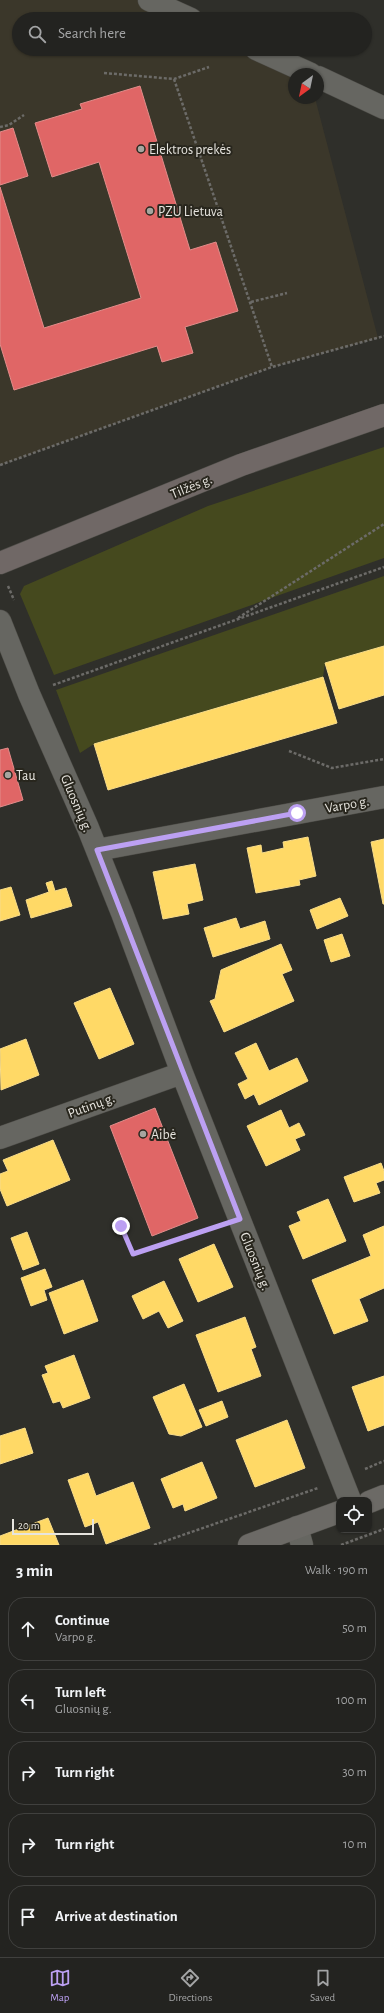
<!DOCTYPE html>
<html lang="en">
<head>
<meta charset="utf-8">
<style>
  :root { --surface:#232320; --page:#2f2f2d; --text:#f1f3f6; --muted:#a3a4a5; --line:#40403e; --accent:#bca0f2 }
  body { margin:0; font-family:"Alegreya Sans",sans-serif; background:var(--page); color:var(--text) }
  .controls { position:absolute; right:12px; bottom:12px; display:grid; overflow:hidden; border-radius:8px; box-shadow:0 1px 3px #0004 }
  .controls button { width:36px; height:36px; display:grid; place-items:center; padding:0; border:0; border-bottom:1px solid var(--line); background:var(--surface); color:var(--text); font:20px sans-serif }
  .compass { position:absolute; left:288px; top:68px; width:36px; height:36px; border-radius:50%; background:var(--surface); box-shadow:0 1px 3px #0004; rotate:213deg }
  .scale { position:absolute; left:12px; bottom:10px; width:82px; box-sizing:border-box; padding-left:4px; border:2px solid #e6e4de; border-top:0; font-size:11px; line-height:14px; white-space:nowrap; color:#e6e4de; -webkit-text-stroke:3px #28261d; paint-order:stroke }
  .stop { position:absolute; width:12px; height:12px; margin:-9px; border:3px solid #bca0f2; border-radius:50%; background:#fff }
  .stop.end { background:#bca0f2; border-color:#fff; box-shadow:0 1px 4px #0008 }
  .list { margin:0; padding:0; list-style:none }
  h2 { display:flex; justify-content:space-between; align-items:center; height:52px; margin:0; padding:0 16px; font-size:17px }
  h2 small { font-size:13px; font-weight:400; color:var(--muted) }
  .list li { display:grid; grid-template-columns:26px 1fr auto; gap:12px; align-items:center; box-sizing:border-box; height:64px; margin:0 8px 8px; padding:0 8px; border:1px solid var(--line); border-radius:16px }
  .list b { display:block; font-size:15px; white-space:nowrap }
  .list p { margin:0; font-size:13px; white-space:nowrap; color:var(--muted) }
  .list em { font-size:13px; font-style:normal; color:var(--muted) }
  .icon { flex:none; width:22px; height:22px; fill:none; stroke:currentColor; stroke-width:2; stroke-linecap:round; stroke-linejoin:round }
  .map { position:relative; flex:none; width:384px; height:1545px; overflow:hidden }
  .search { position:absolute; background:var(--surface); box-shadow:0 1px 3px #0004; left:12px; right:12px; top:12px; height:44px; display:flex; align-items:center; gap:10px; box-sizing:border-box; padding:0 14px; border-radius:22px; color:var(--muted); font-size:15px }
  .sheet { height:412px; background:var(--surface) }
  nav { display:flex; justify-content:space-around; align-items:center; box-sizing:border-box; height:56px; border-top:1px solid var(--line); background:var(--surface); font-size:11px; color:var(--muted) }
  nav a { display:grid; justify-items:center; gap:2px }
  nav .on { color:var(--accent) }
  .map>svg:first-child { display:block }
  .built { fill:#3b372a }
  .green { fill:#45491e }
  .homes { fill:#ffd966; stroke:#f8dc8a }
  .shops { fill:#e06666; stroke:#e28c8a }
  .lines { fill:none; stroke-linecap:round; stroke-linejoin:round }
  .street-casing { stroke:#4d4c47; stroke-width:23 }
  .secondary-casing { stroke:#4d4c47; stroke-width:23 }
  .highway-casing { stroke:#4d4c47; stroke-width:23 }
  .path { stroke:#6c6b68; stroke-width:2.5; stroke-dasharray:3 2; stroke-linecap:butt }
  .street { stroke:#666661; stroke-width:22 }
  .secondary { stroke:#6c6a66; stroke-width:22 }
  .highway { stroke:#706866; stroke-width:22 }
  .route { stroke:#bca0f2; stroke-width:5 }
  .poi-dot { fill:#a6a59f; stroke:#28261d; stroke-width:1.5 }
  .labels { text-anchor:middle; stroke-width:4; stroke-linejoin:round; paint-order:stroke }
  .poi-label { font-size:14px; fill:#e6e4de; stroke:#28261d; text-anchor:start }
  .street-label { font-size:14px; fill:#e6e4de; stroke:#28261d }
</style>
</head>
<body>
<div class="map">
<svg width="384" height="1545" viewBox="0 0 384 1545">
  <rect width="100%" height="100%" fill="#2f2f2a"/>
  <path class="built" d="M0,0H149L191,19H19V49H256L294,74V98H315L378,338L272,367L0,465Z"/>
  <path class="green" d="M384,447V558L54,675L20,594L24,586L208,506Z
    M384,576V646L325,663L323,677L94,744L80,753L56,690Z"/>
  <path class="homes" d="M384,646V695L339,709L325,663Z
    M323,677L337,723L108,790L94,744Z
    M308,837L316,876L299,880L300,885L256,893L247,848L261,845L262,853L284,848L283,842Z
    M384,839V904H383L371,842Z
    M195,864L203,900L187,904L189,914L163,919L153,872Z
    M52,881L55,891L66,888L72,906L31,918L26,900L49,892L46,883Z
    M11,887L20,915L0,921V890Z
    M340,898L348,916L317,929L310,910Z
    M236,918L240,929L265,921L270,939L213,957L204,928Z
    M342,934L350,956L331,962L324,940Z
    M281,944L292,970L282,974L294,1001L224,1032L210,1001L215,999L221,970Z
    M110,988L134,1044L99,1059L74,1003Z
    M26,1039L39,1075L1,1090L0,1049Z
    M256,1043L269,1071L297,1058L308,1081L259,1105L254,1094L245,1099L238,1084L248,1079L235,1053Z
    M281,1110L289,1128L299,1123L305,1135L295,1139L300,1150L266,1166L247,1126Z
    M53,1140L70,1180L7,1206L0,1189V1174L8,1171L3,1160Z
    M381,1163L384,1171V1180L376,1183L380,1193L354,1202L344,1177Z
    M328,1199L346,1241L303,1259L289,1226L301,1221L297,1212Z
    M384,1226V1288L359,1299L368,1321L334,1334L312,1280L371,1256L363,1235Z
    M27,1232L39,1264L23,1270L11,1238Z
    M214,1244L233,1287L198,1302L179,1259Z
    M45,1269L52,1287L44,1290L47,1300L31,1306L21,1278Z
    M83,1280L98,1321L64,1334L49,1293Z
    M164,1281L183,1321L168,1328L159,1311L143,1319L132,1296Z
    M245,1317L256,1347L251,1349L261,1376L218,1392L196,1335Z
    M74,1355L90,1398L63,1408L60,1401L53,1403L42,1375L48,1373L45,1366Z
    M384,1376V1425L368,1431L352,1387Z
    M184,1384L202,1427L181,1436L169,1434L153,1397Z
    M222,1401L228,1417L206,1426L199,1410Z
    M287,1420L305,1468L255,1487L236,1440Z
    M25,1428L33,1453L0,1464V1436Z
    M202,1462L217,1498L185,1511L183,1504L173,1508L161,1479Z
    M88,1473L96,1496L133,1482L150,1528L106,1544L98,1522L85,1527L68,1480Z
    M48,1518L59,1545H0V1536Z"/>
  <path class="shops" d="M140,86L190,250L216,242L238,311L185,327L193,353L162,362L157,346L14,390L0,344V187L44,328L141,298L99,162L52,177L35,123L82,109L80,104Z
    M13,128L28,176L0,185V132Z
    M8,748L23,800L0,807V750Z
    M155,1108L198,1218L152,1236L110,1126Z"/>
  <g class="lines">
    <g class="street-casing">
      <path id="street" d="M149,0L191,19
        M256,49L311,74
        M318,77L384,108
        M0,621L29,694L88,828L122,913L182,1073L350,1500
        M97,850L384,797
        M0,1138L182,1073
        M297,1527L302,1545"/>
    </g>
    <g class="secondary-casing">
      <path id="secondary" d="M369,1502L384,1496
        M249,1545L339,1512"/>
    </g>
    <g class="highway-casing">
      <path id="highway" d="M0,563L241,465L384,415"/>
    </g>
    <path class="path" d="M104,73L174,79L209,67
      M174,79L272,367
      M0,127L9,125L24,115
      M251,302L287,293
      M0,465L272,367L384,336
      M8,586L14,600
      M238,618L384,524
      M53,685L384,567
      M289,751L332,768L384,759
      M121,1226L133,1254L217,1227
      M365,1469L384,1461
      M154,1545L318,1488
      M341,1545L384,1529"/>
    <use href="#street" class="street"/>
    <use href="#secondary" class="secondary"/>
    <use href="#highway" class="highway"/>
  </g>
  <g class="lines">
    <path class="route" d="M121,1226L133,1254L240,1219L97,850L297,813"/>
  </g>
  <g class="poi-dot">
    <circle cx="141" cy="149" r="4"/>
    <circle cx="150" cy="211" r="4"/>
    <circle cx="8" cy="775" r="4"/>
    <circle cx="143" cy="1134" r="4"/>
  </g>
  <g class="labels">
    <g class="poi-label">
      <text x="149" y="154">Elektros prekės</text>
      <text x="158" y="216">PZU Lietuva</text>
      <text x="16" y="780">Tau</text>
      <text x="151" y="1139">Aibė</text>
    </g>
    <g class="street-label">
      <text transform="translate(191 486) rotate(-22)" y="5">Tilžės g.</text>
      <text transform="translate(77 803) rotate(67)" y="5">Gluosnių g.</text>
      <text transform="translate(347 804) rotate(-10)" y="5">Varpo g.</text>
      <text transform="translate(91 1105) rotate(-20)" y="5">Putinų g.</text>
      <text transform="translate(256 1261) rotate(68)" y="5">Gluosnių g.</text>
    </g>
  </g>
</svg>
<div class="controls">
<button><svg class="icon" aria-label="locate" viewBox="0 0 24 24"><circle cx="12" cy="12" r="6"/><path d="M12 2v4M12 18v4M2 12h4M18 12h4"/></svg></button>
</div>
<svg class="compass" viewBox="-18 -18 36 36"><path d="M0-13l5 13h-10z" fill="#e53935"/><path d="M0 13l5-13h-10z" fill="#a3a4a5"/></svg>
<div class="scale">20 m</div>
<div class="stop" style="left:297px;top:813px"></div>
<div class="stop end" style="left:121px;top:1226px"></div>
<div class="search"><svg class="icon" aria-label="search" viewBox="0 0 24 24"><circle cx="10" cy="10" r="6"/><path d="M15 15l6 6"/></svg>Search here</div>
</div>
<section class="sheet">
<h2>3 min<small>Walk · 190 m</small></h2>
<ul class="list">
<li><svg class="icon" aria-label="ahead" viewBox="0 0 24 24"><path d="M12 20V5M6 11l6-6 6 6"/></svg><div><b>Continue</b><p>Varpo g.</p></div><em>50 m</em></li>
<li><svg class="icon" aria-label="left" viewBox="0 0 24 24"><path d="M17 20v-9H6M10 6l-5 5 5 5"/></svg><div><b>Turn left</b><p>Gluosnių g.</p></div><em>100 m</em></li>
<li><svg class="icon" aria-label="right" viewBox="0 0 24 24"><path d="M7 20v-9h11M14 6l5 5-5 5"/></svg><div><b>Turn right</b></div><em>30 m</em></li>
<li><svg class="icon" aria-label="right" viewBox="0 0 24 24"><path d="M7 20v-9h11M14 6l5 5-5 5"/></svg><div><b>Turn right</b></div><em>10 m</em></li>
<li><svg class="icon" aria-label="arrive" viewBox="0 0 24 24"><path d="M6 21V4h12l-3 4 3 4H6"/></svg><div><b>Arrive at destination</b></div></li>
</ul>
</section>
<nav>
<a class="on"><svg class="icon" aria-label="map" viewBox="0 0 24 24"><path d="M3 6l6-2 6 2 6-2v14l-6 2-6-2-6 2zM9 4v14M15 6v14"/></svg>Map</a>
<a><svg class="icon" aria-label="directions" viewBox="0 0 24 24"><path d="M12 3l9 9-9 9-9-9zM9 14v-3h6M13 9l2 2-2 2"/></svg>Directions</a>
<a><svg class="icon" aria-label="saved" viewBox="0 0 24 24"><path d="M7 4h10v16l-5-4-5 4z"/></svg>Saved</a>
</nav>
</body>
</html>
